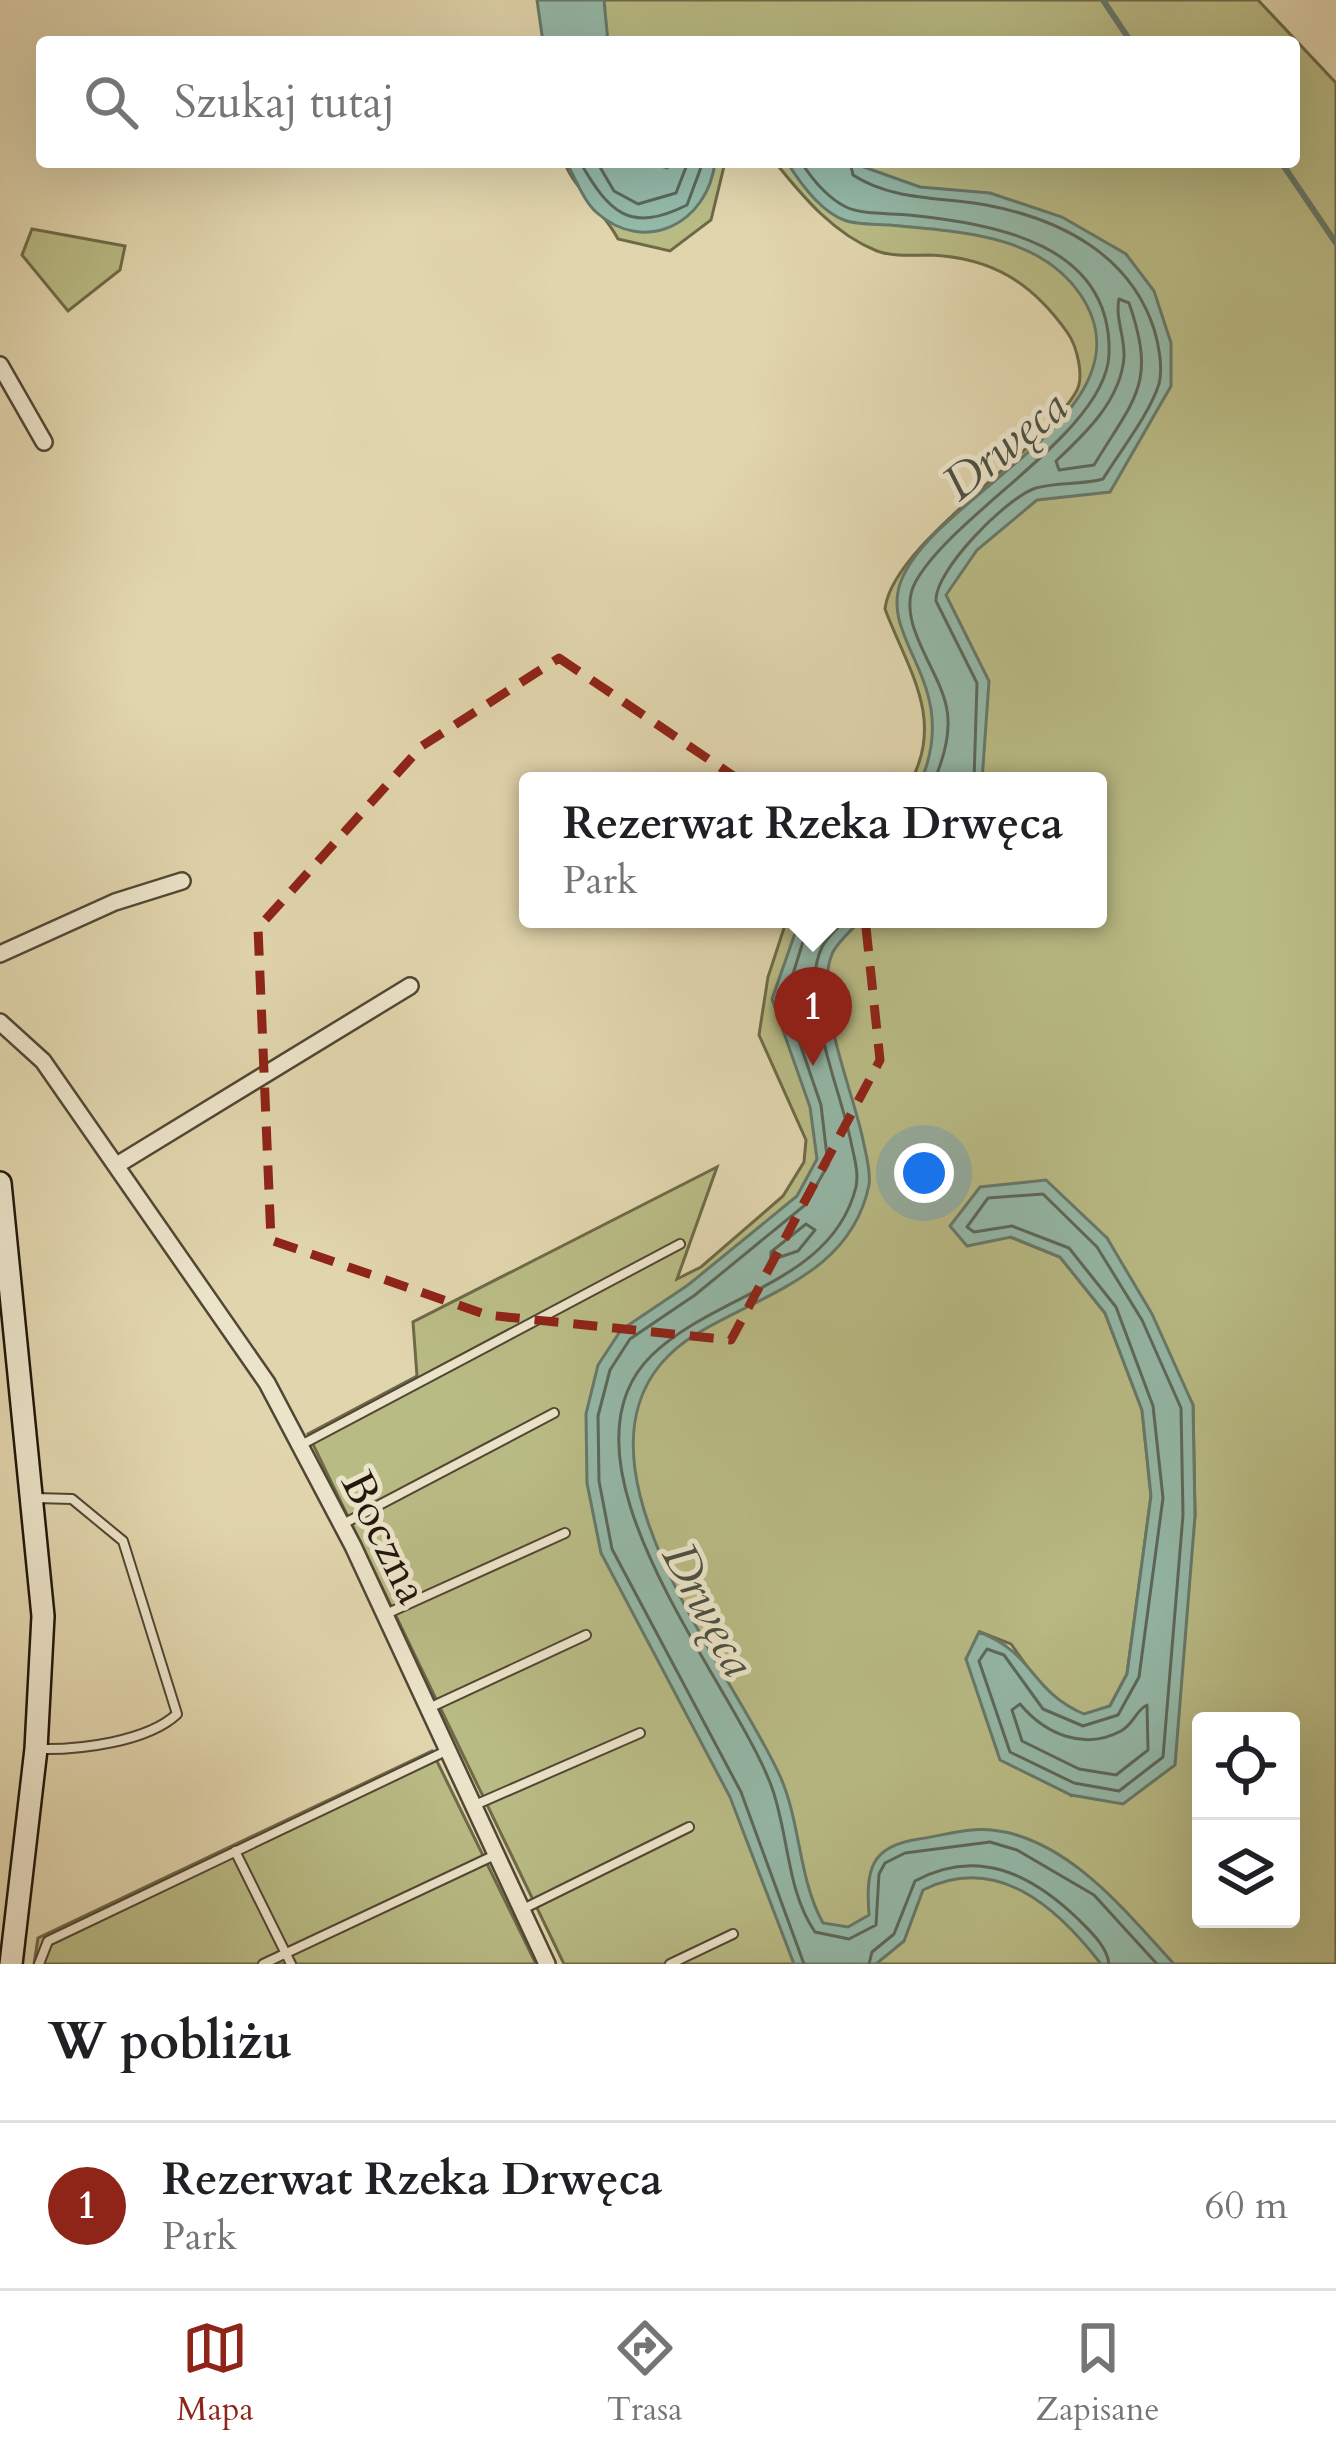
<!DOCTYPE html>
<html lang="pl">
<head>
<meta charset="utf-8">
<style>
  :root { --surface:#fff; --page:#f6f6f6; --text:#202124; --muted:#757577; --line:#e0e0e0; --accent:#8f2418 }
  body { margin:0; font-family:Cardo,serif; background:var(--page); color:var(--text) }
  .controls { position:absolute; right:36px; bottom:36px; display:grid; overflow:hidden; border-radius:12px; box-shadow:0 12px 48px #0002 }
  .controls button { width:108px; height:108px; display:grid; place-items:center; padding:0; border:0; border-bottom:3px solid var(--line); background:var(--surface); color:var(--text); font:60px sans-serif }
  .you { position:absolute; left:924px; top:1173px; width:42px; height:42px; margin:-30px; border:9px solid #fff; border-radius:50%; background:#1a73e8; box-shadow:0 0 0 18px #1a73e833 }
  .badge { display:grid; place-items:center; width:78px; height:78px; border-radius:50%; background:var(--accent); color:#fff; font-size:39px; font-weight:700 }
  .pin { position:absolute; translate:-50% -99px; filter:drop-shadow(0 3px 6px #0008) }
  .pin::after { content:''; position:absolute; top:63px; width:42px; height:36px; background:inherit; clip-path:polygon(0 0,100% 0,50% 100%) }
  .popup { position:absolute; left:519px; top:772px; width:588px; height:156px; box-sizing:border-box; display:grid; place-content:center; border-radius:12px; background:var(--surface); filter:drop-shadow(0 3px 9px #0005); font-size:39px; white-space:nowrap; color:var(--muted) }
  .popup b { font-size:45px; color:var(--text) }
  .popup::after { content:''; position:absolute; left:50%; top:100%; margin-left:-24px; border:24px solid transparent; border-top-color:var(--surface) }
  .list { margin:0; padding:0; list-style:none }
  h2 { display:flex; justify-content:space-between; align-items:center; height:156px; margin:0; padding:0 48px; font-size:51px }
  h2 small { font-size:39px; font-weight:400; color:var(--muted) }
  .list li { display:grid; grid-template-columns:78px 1fr auto; gap:36px; align-items:center; box-sizing:border-box; height:168px; padding:0 48px; border-top:3px solid var(--line) }
  .list b { display:block; font-size:45px; white-space:nowrap }
  .list p { margin:0; font-size:39px; white-space:nowrap; color:var(--muted) }
  .list em { font-size:39px; font-style:normal; color:var(--muted) }
  .icon { flex:none; width:66px; height:66px; fill:none; stroke:currentColor; stroke-width:2; stroke-linecap:round; stroke-linejoin:round }
  .map { position:relative; flex:none; width:1336px; height:1964px; overflow:hidden }
  .search { position:absolute; background:var(--surface); box-shadow:0 12px 48px #0002; left:36px; right:36px; top:36px; height:132px; display:flex; align-items:center; gap:30px; box-sizing:border-box; padding:0 42px; border-radius:12px; color:var(--muted); font-size:45px }
  .sheet { height:324px; background:var(--surface) }
  nav { display:flex; justify-content:space-around; align-items:center; box-sizing:border-box; height:168px; border-top:3px solid var(--line); background:var(--surface); font-size:33px; color:var(--muted) }
  nav a { display:grid; justify-items:center; gap:6px }
  nav .on { color:var(--accent) }
  .map>svg:first-child { display:block }
  .green { fill:#b9bb85; stroke:#6e6a48; stroke-width:3; fill-rule:evenodd }
  .water { fill:#94b9a9; stroke:#66796a; stroke-width:3 }
  .lines { fill:none; stroke-linecap:round; stroke-linejoin:round }
  .shore { stroke:#5b685a; stroke-width:3 }
  .stream { stroke:#66796a; stroke-width:6 }
  .lane-casing { stroke:#524734; stroke-width:12 }
  .street-casing { stroke:#524734; stroke-width:20 }
  .secondary-casing { stroke:#22180c; stroke-width:26 }
  .lane { stroke:#ece4ca; stroke-width:8 }
  .street { stroke:#ece4ca; stroke-width:15 }
  .secondary { stroke:#ece4ca; stroke-width:21 }
  .marked { fill:none; stroke:#8f2418; stroke-width:9; stroke-dasharray:24 15; stroke-linejoin:round }
  .labels { text-anchor:middle; stroke-width:10; stroke-linejoin:round; paint-order:stroke }
  .street-label { font-size:45px; fill:#22180c; stroke:#ece4ca }
  .water-label { font-size:48px; font-style:italic; fill:#4a5043; stroke:#ece4ca }
</style>
</head>
<body>
<div class="map">
<svg width="1336" height="1964" viewBox="0 0 1336 1964">
  <rect width="100%" height="100%" fill="#e1d5ad"/>
  <filter id="stains"><feTurbulence type="fractalNoise" baseFrequency=".00167" numOctaves="4"/><feColorMatrix values="0 0 0 0 .2 0 0 0 0 .09 0 0 0 0 .02 0 0 0 .5 -.17"/></filter>
  <radialGradient id="worn" r=".72"><stop offset=".6" stop-color="#630" stop-opacity="0"/><stop offset="1" stop-color="#630" stop-opacity=".3"/></radialGradient>
  <path class="green" d="M546,0H1258L1336,83V1964H564L308,1434L417,1376L413,1322L717,1167L677,1279L701,1267L783,1196L804,1162L806,1140L759,1035L768,977L787,919H1098V781H911C945,718 907,668 885,609C892,544 1039,455 1076,392C1085,377 1077,346 1067,332C1032,283 993,258 931,255C914,255 893,257 877,251C834,234 803,197 775,162H1294V42H547ZM1010,1237L1107,1238L1193,1405L1195,1516L1185,1591L1071,1795L966,1659L980,1632L1011,1644L1051,1700L1084,1715L1110,1706L1127,1674L1151,1496L1142,1410L1105,1313L1060,1257ZM1201,1721H1291V1919H1201Z
    M564,162H725L711,220L670,251L618,239C603,210 576,191 564,162Z
    M32,229L125,246L120,270L68,311L22,255Z
    M432,1751L536,1964H34L38,1938Z"/>
  <path class="water" d="M537,0H604L608,42H543Z
    M566,162H650L667,168L674,162H715C708,223 645,256 596,212C583,200 575,177 566,162Z
    M787,162H850L920,187L990,193L1062,217L1126,254L1154,291L1171,343V386L1110,492L1037,500L977,550L946,595L989,681L982,781H921C962,683 878,641 901,581C936,492 1159,410 1080,294C1038,233 957,232 890,225C876,224 857,225 844,220C820,211 800,183 787,162Z
    M800,919H862C853,929 837,942 832,954C813,1001 853,1090 863,1140C866,1155 871,1171 869,1185C851,1273 765,1293 698,1333C533,1432 729,1662 780,1776C801,1823 798,1878 823,1923L848,1927L869,1915C866,1871 869,1846 919,1839C941,1836 969,1827 992,1830C1068,1838 1126,1912 1174,1964H1101C1057,1907 997,1853 923,1890L904,1941L876,1964H794L730,1797L601,1553L587,1483L586,1414L598,1365L621,1330L688,1285L797,1196L817,1159L810,1107L772,999Z
    M1046,1180L1107,1238L1152,1314L1193,1405L1195,1516L1175,1765L1123,1804L1071,1795L1000,1760L966,1659L979,1632C1035,1653 1029,1690 1084,1714L1110,1706L1127,1674L1151,1496L1142,1410L1105,1313L1060,1257L1011,1237L967,1246L950,1226L980,1187Z"/>
  <g class="lines">
    <path class="shore" d="M580,162C609,212 629,234 687,205L703,162
      M597,162L614,191L638,204L676,193L688,162
      M801,162C812,179 828,198 846,207C862,215 891,213 909,215C994,224 1113,243 1109,355C1105,432 955,512 916,581C893,621 941,670 947,710C951,733 943,760 934,781
      M850,162L853,175C893,201 941,197 986,205C1061,219 1130,255 1154,329C1159,345 1163,368 1159,384C1149,415 1120,451 1103,479C1082,485 1057,482 1036,488C1007,497 934,571 936,601L977,683L974,781
      M1119,299L1129,303C1157,384 1135,397 1094,465L1059,470L1056,461C1085,434 1121,400 1124,357C1125,337 1115,318 1119,299Z
      M846,919C839,927 827,937 822,947C798,995 841,1090 851,1142C854,1157 859,1172 856,1187C832,1283 716,1293 652,1355C543,1461 732,1681 771,1785C789,1833 786,1890 815,1932L849,1939L876,1925L879,1874L885,1863L905,1853L990,1842L1017,1850L1094,1895L1157,1964
      M1043,1194L1097,1247L1142,1320L1181,1408L1183,1515L1163,1757L1119,1791L1074,1783L1010,1752L979,1661L987,1649L1004,1655L1043,1709L1083,1726L1118,1715L1139,1677L1163,1498L1153,1406L1116,1307L1069,1248L1012,1226L974,1232L967,1227L988,1198Z
      M806,1224L815,1230L798,1251L771,1260V1252Z
      M1020,1704C1045,1734 1084,1751 1121,1731C1134,1724 1136,1710 1147,1705L1148,1750L1116,1775L1079,1769L1022,1741L1012,1710Z
      M804,1964L741,1792L612,1549L599,1481L598,1416L610,1370L630,1339L695,1295L805,1205L828,1165L821,1105L785,1000L810,919
      M869,1964L872,1952L894,1934L915,1881C977,1847 1031,1874 1077,1918C1090,1931 1107,1946 1109,1964"/>
    <path class="stream" d="M1103,0L1131,42
      M1281,162L1336,243"/>
    <g class="lane-casing">
      <path id="lane" d="M301,1445L680,1244
        M36,1498L72,1499L123,1541L177,1714C147,1742 79,1750 39,1749
        M343,1524L554,1413
        M386,1614L565,1533
        M429,1708L586,1635
        M475,1805L640,1733
        M235,1851L291,1964
        M523,1909L689,1827
        M39,1964L48,1941L446,1751
        M263,1964L495,1855
        M670,1964L733,1934"/>
    </g>
    <g class="street-casing">
      <path id="street" d="M0,365L44,442
        M0,954L115,902L182,881
        M0,1022L43,1061L267,1383L353,1546L547,1964
        M117,1165L410,986"/>
    </g>
    <g class="secondary-casing">
      <path id="secondary" d="M0,1183L43,1616L36,1749L11,1964"/>
    </g>
    <use href="#lane" class="lane"/>
    <use href="#street" class="street"/>
    <use href="#secondary" class="secondary"/>
  </g>
  <path class="marked" d="M559,658L859,861L880,1060L731,1340L487,1315L271,1240L258,928L422,746Z"/>
  <g class="labels">
    <g class="street-label">
      <text transform="translate(386 1537) rotate(64)" y="16">Boczna</text>
    </g>
    <g class="water-label">
      <text transform="translate(1004 444) rotate(-39)" y="17">Drwęca</text>
      <text transform="translate(710 1609) rotate(62)" y="17">Drwęca</text>
    </g>
  </g>
  <rect width="100%" height="100%" filter="url(#stains)"/>
  <rect width="100%" height="100%" fill="url(#worn)"/>
</svg>
<div class="controls">
<button><svg class="icon" aria-label="locate" viewBox="0 0 24 24"><circle cx="12" cy="12" r="6"/><path d="M12 2v4M12 18v4M2 12h4M18 12h4"/></svg></button>
<button><svg class="icon" aria-label="layers" viewBox="0 0 24 24"><path d="M12 4l9 5-9 5-9-5zM3 14l9 5 9-5"/></svg></button>
</div>
<div class="you"></div>
<div class="pin badge" style="left:813px;top:1066px">1</div>
<div class="popup"><b>Rezerwat Rzeka Drwęca</b>Park</div>
<div class="search"><svg class="icon" aria-label="search" viewBox="0 0 24 24"><circle cx="10" cy="10" r="6"/><path d="M15 15l6 6"/></svg>Szukaj tutaj</div>
</div>
<section class="sheet">
<h2>W pobliżu<small></small></h2>
<ul class="list">
<li><span class="badge">1</span><div><b>Rezerwat Rzeka Drwęca</b><p>Park</p></div><em>60 m</em></li>
</ul>
</section>
<nav>
<a class="on"><svg class="icon" aria-label="map" viewBox="0 0 24 24"><path d="M3 6l6-2 6 2 6-2v14l-6 2-6-2-6 2zM9 4v14M15 6v14"/></svg>Mapa</a>
<a><svg class="icon" aria-label="directions" viewBox="0 0 24 24"><path d="M12 3l9 9-9 9-9-9zM9 14v-3h6M13 9l2 2-2 2"/></svg>Trasa</a>
<a><svg class="icon" aria-label="saved" viewBox="0 0 24 24"><path d="M7 4h10v16l-5-4-5 4z"/></svg>Zapisane</a>
</nav>
</body>
</html>
